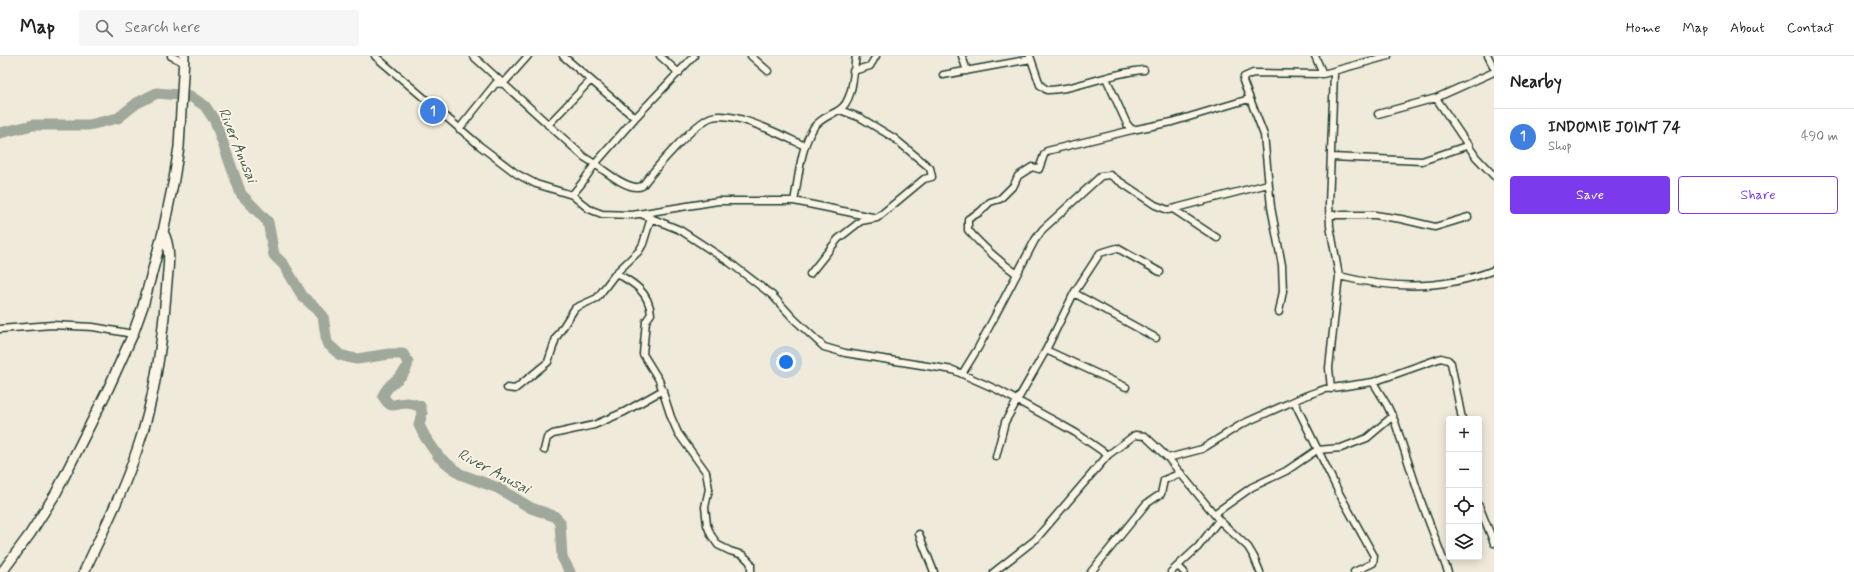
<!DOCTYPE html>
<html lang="en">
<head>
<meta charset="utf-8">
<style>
  :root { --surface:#fff; --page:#f6f6f6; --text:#222; --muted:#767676; --line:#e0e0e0; --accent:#7c3aed }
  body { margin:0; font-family:Mynerve,sans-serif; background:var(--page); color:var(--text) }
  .controls { position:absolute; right:12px; bottom:12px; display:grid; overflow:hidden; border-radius:4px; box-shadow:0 2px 10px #0003 }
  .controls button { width:36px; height:36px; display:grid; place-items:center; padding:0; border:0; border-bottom:1px solid var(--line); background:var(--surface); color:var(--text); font:20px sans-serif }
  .you { position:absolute; left:786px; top:306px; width:14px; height:14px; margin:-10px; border:3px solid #fff; border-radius:50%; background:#1a73e8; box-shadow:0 0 0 6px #1a73e833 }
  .badge { display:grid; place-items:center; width:26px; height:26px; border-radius:50%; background:var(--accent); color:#fff; font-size:13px; font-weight:700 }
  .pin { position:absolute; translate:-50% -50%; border:2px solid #fff; box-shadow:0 1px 4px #0006 }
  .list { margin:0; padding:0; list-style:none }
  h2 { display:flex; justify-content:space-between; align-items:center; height:52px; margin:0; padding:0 16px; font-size:17px }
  h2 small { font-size:13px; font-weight:400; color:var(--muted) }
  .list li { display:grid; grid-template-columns:26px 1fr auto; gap:12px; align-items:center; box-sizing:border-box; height:56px; padding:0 16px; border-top:1px solid var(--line) }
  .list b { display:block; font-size:15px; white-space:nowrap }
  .list p { margin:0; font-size:13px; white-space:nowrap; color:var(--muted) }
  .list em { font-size:13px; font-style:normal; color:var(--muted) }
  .actions { display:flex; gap:8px; padding:12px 16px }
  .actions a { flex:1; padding:9px 0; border:1px solid var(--accent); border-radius:4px; text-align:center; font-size:14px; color:var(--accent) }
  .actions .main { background:var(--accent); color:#fff }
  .icon { flex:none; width:22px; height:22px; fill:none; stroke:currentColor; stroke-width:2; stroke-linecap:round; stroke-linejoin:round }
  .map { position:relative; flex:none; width:1494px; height:516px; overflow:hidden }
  header { display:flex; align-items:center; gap:24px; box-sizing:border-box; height:56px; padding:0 20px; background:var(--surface); border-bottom:1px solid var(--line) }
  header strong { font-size:19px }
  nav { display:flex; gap:22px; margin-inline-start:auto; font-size:14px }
  .search { width:280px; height:36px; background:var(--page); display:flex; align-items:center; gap:10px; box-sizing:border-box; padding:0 14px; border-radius:4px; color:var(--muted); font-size:15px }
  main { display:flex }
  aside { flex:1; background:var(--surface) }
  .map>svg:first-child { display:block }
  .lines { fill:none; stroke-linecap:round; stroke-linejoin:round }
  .river { stroke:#9fa89a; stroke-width:11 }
  .street-casing { stroke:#1f3d34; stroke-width:9 }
  .secondary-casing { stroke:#1f3d34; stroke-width:12 }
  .street { stroke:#fcf5e5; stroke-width:6 }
  .secondary { stroke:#fcf5e5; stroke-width:9 }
  .labels { text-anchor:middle; stroke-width:3.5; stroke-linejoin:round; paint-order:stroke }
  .water-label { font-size:15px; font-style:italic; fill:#455d53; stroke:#fcf5e5 }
</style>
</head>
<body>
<header>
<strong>Map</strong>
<div class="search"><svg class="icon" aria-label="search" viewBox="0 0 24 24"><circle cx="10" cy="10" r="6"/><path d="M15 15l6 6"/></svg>Search here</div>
<nav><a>Home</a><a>Map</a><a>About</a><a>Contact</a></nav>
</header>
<main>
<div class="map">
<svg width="1494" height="516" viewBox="0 0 1494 516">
  <rect width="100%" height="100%" fill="#efeada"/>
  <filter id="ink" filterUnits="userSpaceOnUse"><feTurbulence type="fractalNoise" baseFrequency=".025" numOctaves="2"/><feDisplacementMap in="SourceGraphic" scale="8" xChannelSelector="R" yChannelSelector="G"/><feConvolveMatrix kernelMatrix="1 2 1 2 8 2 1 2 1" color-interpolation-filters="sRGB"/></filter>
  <g filter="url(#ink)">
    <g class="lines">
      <path class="river" d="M0,77L33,69H89L118,62L137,47L157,37L190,40L205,50L215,65L241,138L268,166L274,199L284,209L303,241L316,252L323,260L327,287L340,299L351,302L357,303L389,298H403L408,306C405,324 389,324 383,340C392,355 393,347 407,347C411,347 416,349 420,350L422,357L419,369L425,381L439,401L460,418L498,432L531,452L554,460L560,466L562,501L570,516"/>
      <g class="street-casing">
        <path id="street" d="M171,0L183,6
          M375,0L480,90L517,118L536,128L572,139L589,153L602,158L632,159L718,145H794L877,162
          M473,0L584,101L595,108L582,127L572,139
          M563,0L635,62
          M660,0L679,17
          M694,0L635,62L595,108C606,116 630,136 642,130C654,114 695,66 712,61C736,55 783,80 805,90
          M751,0L768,15
          M962,0L967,15
          M1030,0L1040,29L1047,34C1080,33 1111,16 1144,14
          M1315,0L1323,18
          M1488,0L1494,12
          M853,15L870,10L876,0
          M1494,16L1436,42L1476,101L1494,120
          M943,19L1031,3
          M1106,22L1127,68L1132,74L1172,66L1249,43
          M1378,58L1436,42
          M548,69L590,25
          M459,73L496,27L503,28L528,0
          M1331,101L1422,105L1469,89
          M794,145C799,121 800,92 814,71C821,62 829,60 839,54C854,45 853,16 856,0
          M1173,153L1217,182
          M641,158L680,174L729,206L772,239L794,263L824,291L845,297L953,314L998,334L1053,364L1076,377L1108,399
          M1330,159H1375L1401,163L1435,171L1468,161
          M616,217C634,227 649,236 651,258L646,265L643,298L659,324L671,361L678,377L706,416L709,433L705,451L707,469L711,479L718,489L730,495L743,499L749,505L751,508V516
          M810,218L838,183L861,165L877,162L924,123L932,121L930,112L894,82L861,62L840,54
          M1017,218C999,205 982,190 968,174V163L980,156L990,146L1000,143L1014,129L1018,120L1032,111L1039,113L1044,99L1047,95L1132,74
          M1339,220C1391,233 1444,234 1494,214
          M1074,237L1156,282
          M1279,256L1283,235L1282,209L1271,151L1264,79L1243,25L1244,21L1253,17L1323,18L1388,0
          M0,273L52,269L93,271L133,278
          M1046,294L1126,331
          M962,318L978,292L1035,184L1043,173L1101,120L1110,119L1155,149L1168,154L1268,128
          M1373,326L1387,349L1395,366L1421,445L1448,516
          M507,332L515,333L548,306L556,282L575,252L597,242L616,217L639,195L643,188L651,162
          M1331,333L1329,312L1339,220L1330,170L1329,149L1334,17
          M1294,345L1339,437L1374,500L1373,507L1354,516
          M544,394L547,382L553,378L594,369L624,356L663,334
          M996,401L1005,366L1046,294L1074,237L1100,197L1117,192L1160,216
          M1168,402L1202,393L1242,368L1305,340L1325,333L1373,326L1441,302L1448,304L1451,307L1462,363
          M1479,450L1494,487
          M1214,458L1252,431L1286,415L1317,394L1341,392L1367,382L1393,360
          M919,478L934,516
          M1178,510L1184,516
          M994,516L1036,483L1108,399L1135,379L1145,380L1168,402L1219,464L1248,491L1254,501L1260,516
          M1091,516L1146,448L1161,438L1164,424L1181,417
          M1171,516L1198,491L1219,464"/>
      </g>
      <g class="secondary-casing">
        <path id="secondary" d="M2,516L30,478L56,437L109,331L133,278L143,250L163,176L174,123L179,91L184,0
          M84,516C103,475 124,434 138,391C155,342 162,289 166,238C167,218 173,194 163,176"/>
      </g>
      <use href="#street" class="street"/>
      <use href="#secondary" class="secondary"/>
    </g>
  </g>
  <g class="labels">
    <g class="water-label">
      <text transform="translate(238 89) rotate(68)" y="5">River Anusai</text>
      <text transform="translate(494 415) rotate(28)" y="5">River Anusai</text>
    </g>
  </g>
</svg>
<div class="controls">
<button>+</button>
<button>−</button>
<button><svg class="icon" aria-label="locate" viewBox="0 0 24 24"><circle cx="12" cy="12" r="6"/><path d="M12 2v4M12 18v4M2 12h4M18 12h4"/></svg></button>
<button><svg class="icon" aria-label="layers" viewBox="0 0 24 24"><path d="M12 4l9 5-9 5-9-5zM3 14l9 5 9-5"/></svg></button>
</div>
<div class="you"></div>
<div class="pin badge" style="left:433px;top:55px;background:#3f7fe0">1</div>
</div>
<aside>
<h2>Nearby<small></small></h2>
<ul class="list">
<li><span class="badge" style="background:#3f7fe0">1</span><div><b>INDOMIE JOINT 74</b><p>Shop</p></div><em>490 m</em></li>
</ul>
<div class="actions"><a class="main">Save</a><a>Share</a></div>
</aside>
</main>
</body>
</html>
